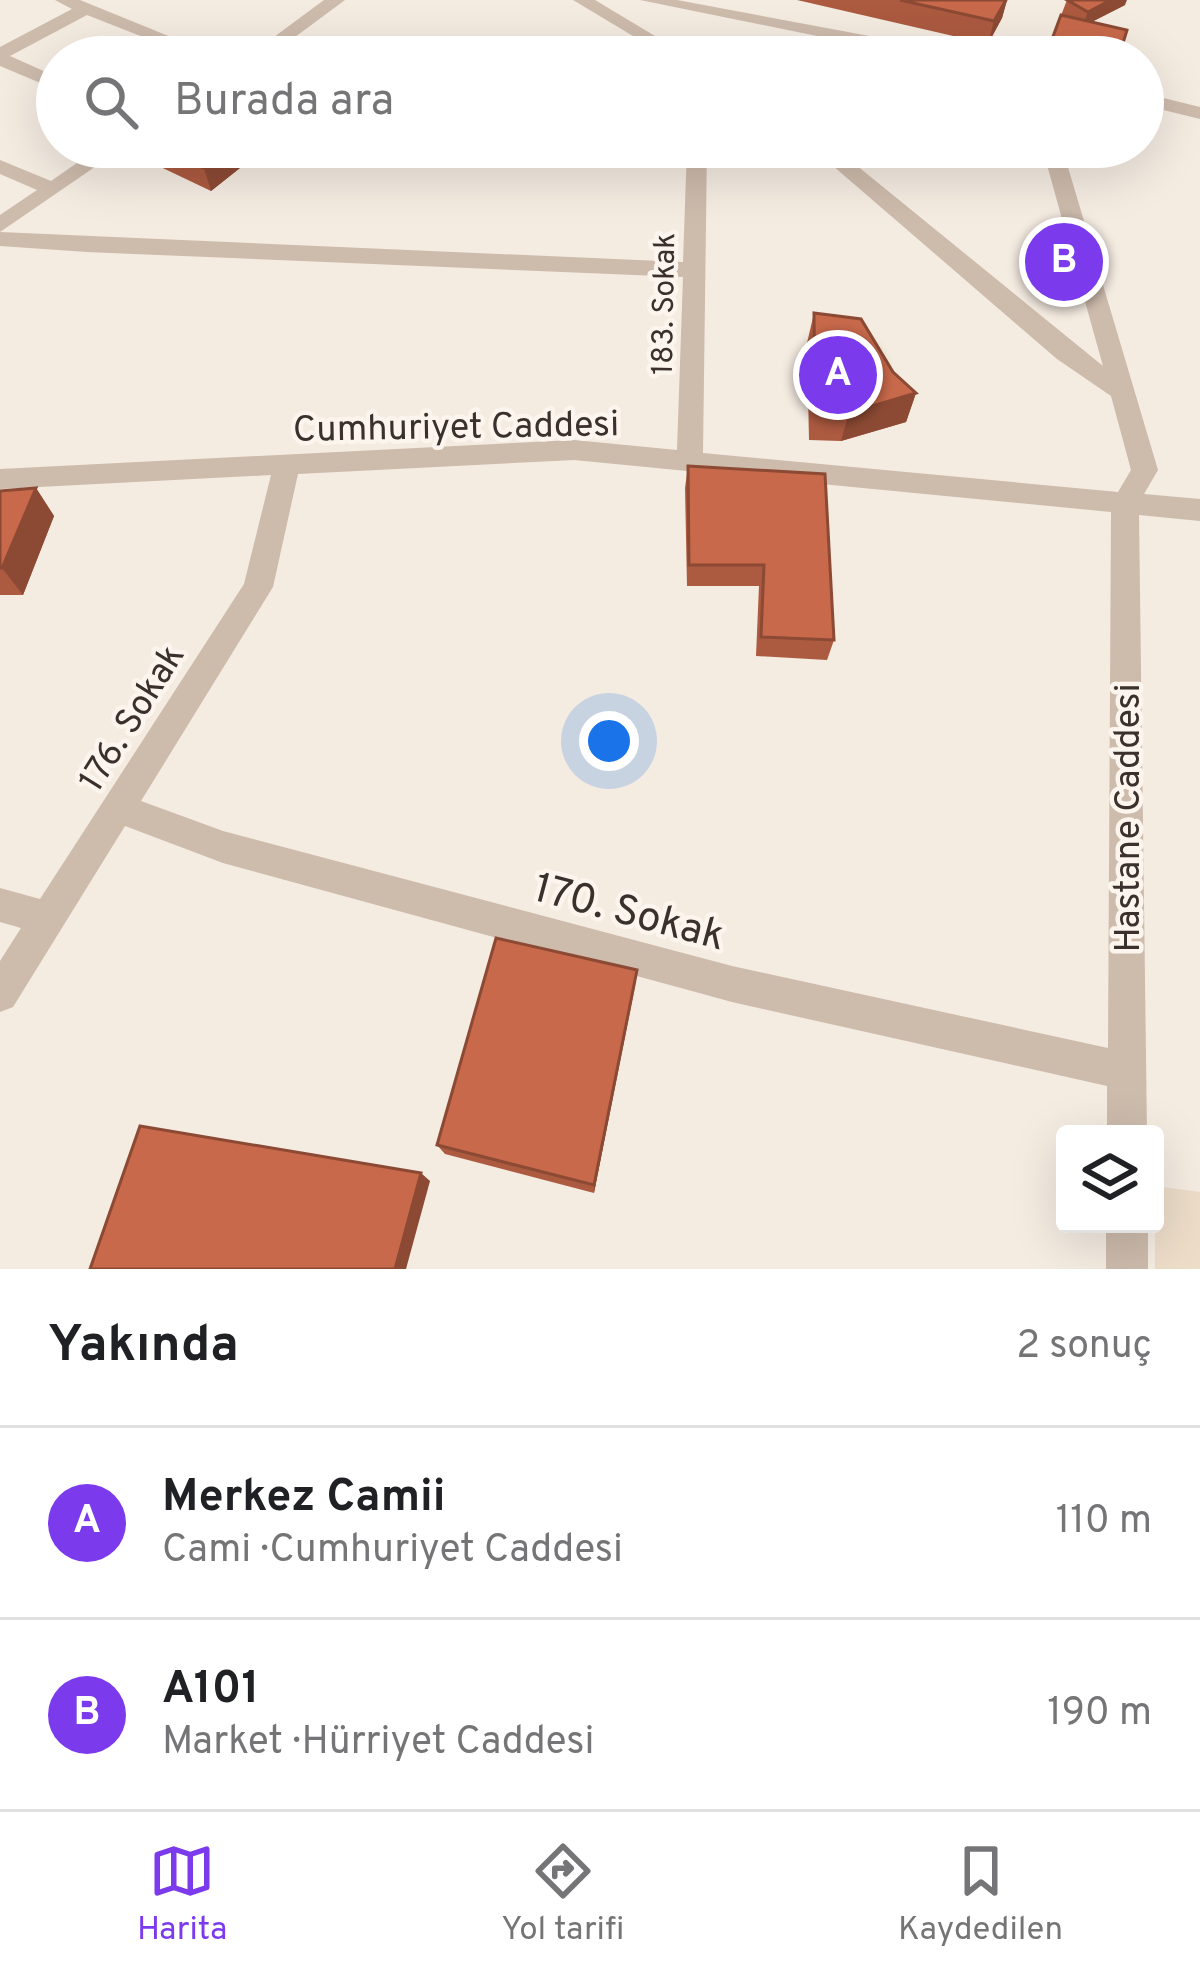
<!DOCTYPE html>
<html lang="tr">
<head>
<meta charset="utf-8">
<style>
  :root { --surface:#fff; --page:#f2f2f2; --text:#202124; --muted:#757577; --line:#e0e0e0; --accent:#7c3aed }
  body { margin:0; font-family:Overpass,sans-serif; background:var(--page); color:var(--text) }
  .controls { position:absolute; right:36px; bottom:36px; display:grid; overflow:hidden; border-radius:12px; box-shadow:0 12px 48px #0002 }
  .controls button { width:108px; height:108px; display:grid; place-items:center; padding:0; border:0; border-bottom:3px solid var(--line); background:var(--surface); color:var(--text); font:60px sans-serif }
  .you { position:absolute; left:609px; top:741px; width:42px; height:42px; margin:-30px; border:9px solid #fff; border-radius:50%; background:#1a73e8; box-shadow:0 0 0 18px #1a73e833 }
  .badge { display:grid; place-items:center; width:78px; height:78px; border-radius:50%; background:var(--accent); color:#fff; font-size:39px; font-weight:700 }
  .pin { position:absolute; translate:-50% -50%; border:6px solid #fff; box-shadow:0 3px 12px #0006 }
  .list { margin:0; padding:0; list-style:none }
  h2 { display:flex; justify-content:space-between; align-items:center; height:156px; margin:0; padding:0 48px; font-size:51px }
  h2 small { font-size:39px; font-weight:400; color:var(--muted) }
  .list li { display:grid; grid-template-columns:78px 1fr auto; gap:36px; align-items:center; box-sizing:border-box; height:192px; padding:0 48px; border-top:3px solid var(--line) }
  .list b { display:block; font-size:45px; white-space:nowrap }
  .list p { margin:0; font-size:39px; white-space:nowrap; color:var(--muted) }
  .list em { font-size:39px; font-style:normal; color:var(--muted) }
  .icon { flex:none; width:66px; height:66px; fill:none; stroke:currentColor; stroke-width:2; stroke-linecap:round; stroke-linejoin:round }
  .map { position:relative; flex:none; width:1200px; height:1269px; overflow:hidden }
  .search { position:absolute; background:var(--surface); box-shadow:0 12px 48px #0002; left:36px; right:36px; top:36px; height:132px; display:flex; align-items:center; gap:30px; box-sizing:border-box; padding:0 42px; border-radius:66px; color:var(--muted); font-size:45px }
  .sheet { height:540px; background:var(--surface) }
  nav { display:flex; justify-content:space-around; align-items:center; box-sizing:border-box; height:168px; border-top:3px solid var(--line); background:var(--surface); font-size:33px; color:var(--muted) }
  nav a { display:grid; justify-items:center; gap:6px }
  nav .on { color:var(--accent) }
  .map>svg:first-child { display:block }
  .plaza { fill:#ecdcc8 }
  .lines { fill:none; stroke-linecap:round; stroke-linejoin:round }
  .minor { fill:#cdbbac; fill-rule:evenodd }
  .wall { fill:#ac5a40 }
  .shaded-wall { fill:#8c4a34 }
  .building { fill:#c8694b; stroke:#8c4a34; stroke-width:3 }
  .labels { text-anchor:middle; stroke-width:9; stroke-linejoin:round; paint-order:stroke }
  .far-street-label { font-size:30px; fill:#3b302b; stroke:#fbf5ee }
  .street-label { font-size:36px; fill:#3b302b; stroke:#fbf5ee }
  .near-street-label { font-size:42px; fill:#3b302b; stroke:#fbf5ee }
</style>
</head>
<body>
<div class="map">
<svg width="1200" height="1269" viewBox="0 0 1200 1269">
  <rect width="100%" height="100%" fill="#f4ebe1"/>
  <path class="plaza" d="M1155,1186L1200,1192V1269H1155Z"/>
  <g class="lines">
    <path class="minor" d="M55,0H80L220,57H194L87,15L10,56L57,77V90L0,66V47L72,9Z
      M324,0H345L268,57H247Z
      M573,0H595L690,57H668Z
      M640,0H677L950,51L959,57H920Z
      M1143,93L1200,107V119L1143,105Z
      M100,147H124L0,232V215L37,190L0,174V160L51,181Z
      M687,147H707L703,453L1118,492L1131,470L1111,396L1057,359L811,147H834L1103,366L1042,147H1062L1158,470L1144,494L1200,499V521L1139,515L1147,1134H1107V1086L732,1002L223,863L125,826L13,1007L0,1012V961L21,928L0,922V888L40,899L244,584L271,475L0,489V469L574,440L677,450L683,277L87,252L0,246V232L683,262ZM574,460L1111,512L1108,1048L732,966L223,831L141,801L273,587L298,474Z
      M1106,1224H1148V1269H1106Z"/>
  </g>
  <path class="wall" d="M797,0H1007L1002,18L988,44Z
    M1067,0L1125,5L1091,22L1127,30L1119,57H1045Z
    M126,147H240L245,164L211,191L127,151Z
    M814,313L893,372L916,393L906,422L841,441L809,440L807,343Z
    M688,466L834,640L827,660L756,656L759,586H687L685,488Z
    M36,488L54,516L23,595H0V491Z
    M637,970L594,1193L445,1154L437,1145Z"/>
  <path class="shaded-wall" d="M1007,0L1002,18L988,44L994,21Z
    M1111,0H1127L1125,5L1082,27L1088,12Z
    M230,147H240L245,164L211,191L204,168Z
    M916,393L906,422L841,441L849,413Z
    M36,488L54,516L23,595L2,568Z
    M637,970L635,986L594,1193V1185Z
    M421,1173L430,1181L406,1269H395Z"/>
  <path class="building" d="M900,0H1006L994,21Z
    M1067,0H1111L1088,12Z
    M1061,15L1127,30L1119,56L1051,42Z
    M159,147H230L204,168Z
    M814,313L861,319L893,372L916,393L849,413L815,411Z
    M688,466L825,474L834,640L761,637L764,565H689Z
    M36,488L2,568H0V491Z
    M496,938L637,970L594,1185L437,1145Z
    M140,1126L421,1173L395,1269H90Z"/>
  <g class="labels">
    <g class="far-street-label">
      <text transform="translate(663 304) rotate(-89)" y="10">183. Sokak</text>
    </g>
    <g class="street-label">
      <text transform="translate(456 425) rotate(-1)" y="13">Cumhuriyet Caddesi</text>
      <text transform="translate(130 717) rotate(-58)" y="13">176. Sokak</text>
      <text transform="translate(1126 818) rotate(-90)" y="13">Hastane Caddesi</text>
    </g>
    <g class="near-street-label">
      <text transform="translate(630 910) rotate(15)" y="15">170. Sokak</text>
    </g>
  </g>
</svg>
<div class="controls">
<button><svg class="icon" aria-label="layers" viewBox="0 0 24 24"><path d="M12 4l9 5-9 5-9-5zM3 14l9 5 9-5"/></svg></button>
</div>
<div class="you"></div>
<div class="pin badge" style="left:838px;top:375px">A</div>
<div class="pin badge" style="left:1064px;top:262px">B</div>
<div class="search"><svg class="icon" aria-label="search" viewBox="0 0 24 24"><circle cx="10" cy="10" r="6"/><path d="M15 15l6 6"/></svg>Burada ara</div>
</div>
<section class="sheet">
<h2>Yakında<small>2 sonuç</small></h2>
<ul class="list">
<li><span class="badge">A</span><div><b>Merkez Camii</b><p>Cami · Cumhuriyet Caddesi</p></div><em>110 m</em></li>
<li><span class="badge">B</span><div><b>A101</b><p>Market · Hürriyet Caddesi</p></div><em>190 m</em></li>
</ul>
</section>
<nav>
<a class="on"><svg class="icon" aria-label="map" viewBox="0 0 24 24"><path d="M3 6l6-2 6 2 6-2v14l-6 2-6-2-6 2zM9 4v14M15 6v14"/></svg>Harita</a>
<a><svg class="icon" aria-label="directions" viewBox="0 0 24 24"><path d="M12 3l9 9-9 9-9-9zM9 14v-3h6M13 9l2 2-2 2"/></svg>Yol tarifi</a>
<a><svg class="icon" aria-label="saved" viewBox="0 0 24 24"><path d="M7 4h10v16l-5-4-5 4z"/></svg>Kaydedilen</a>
</nav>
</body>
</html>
